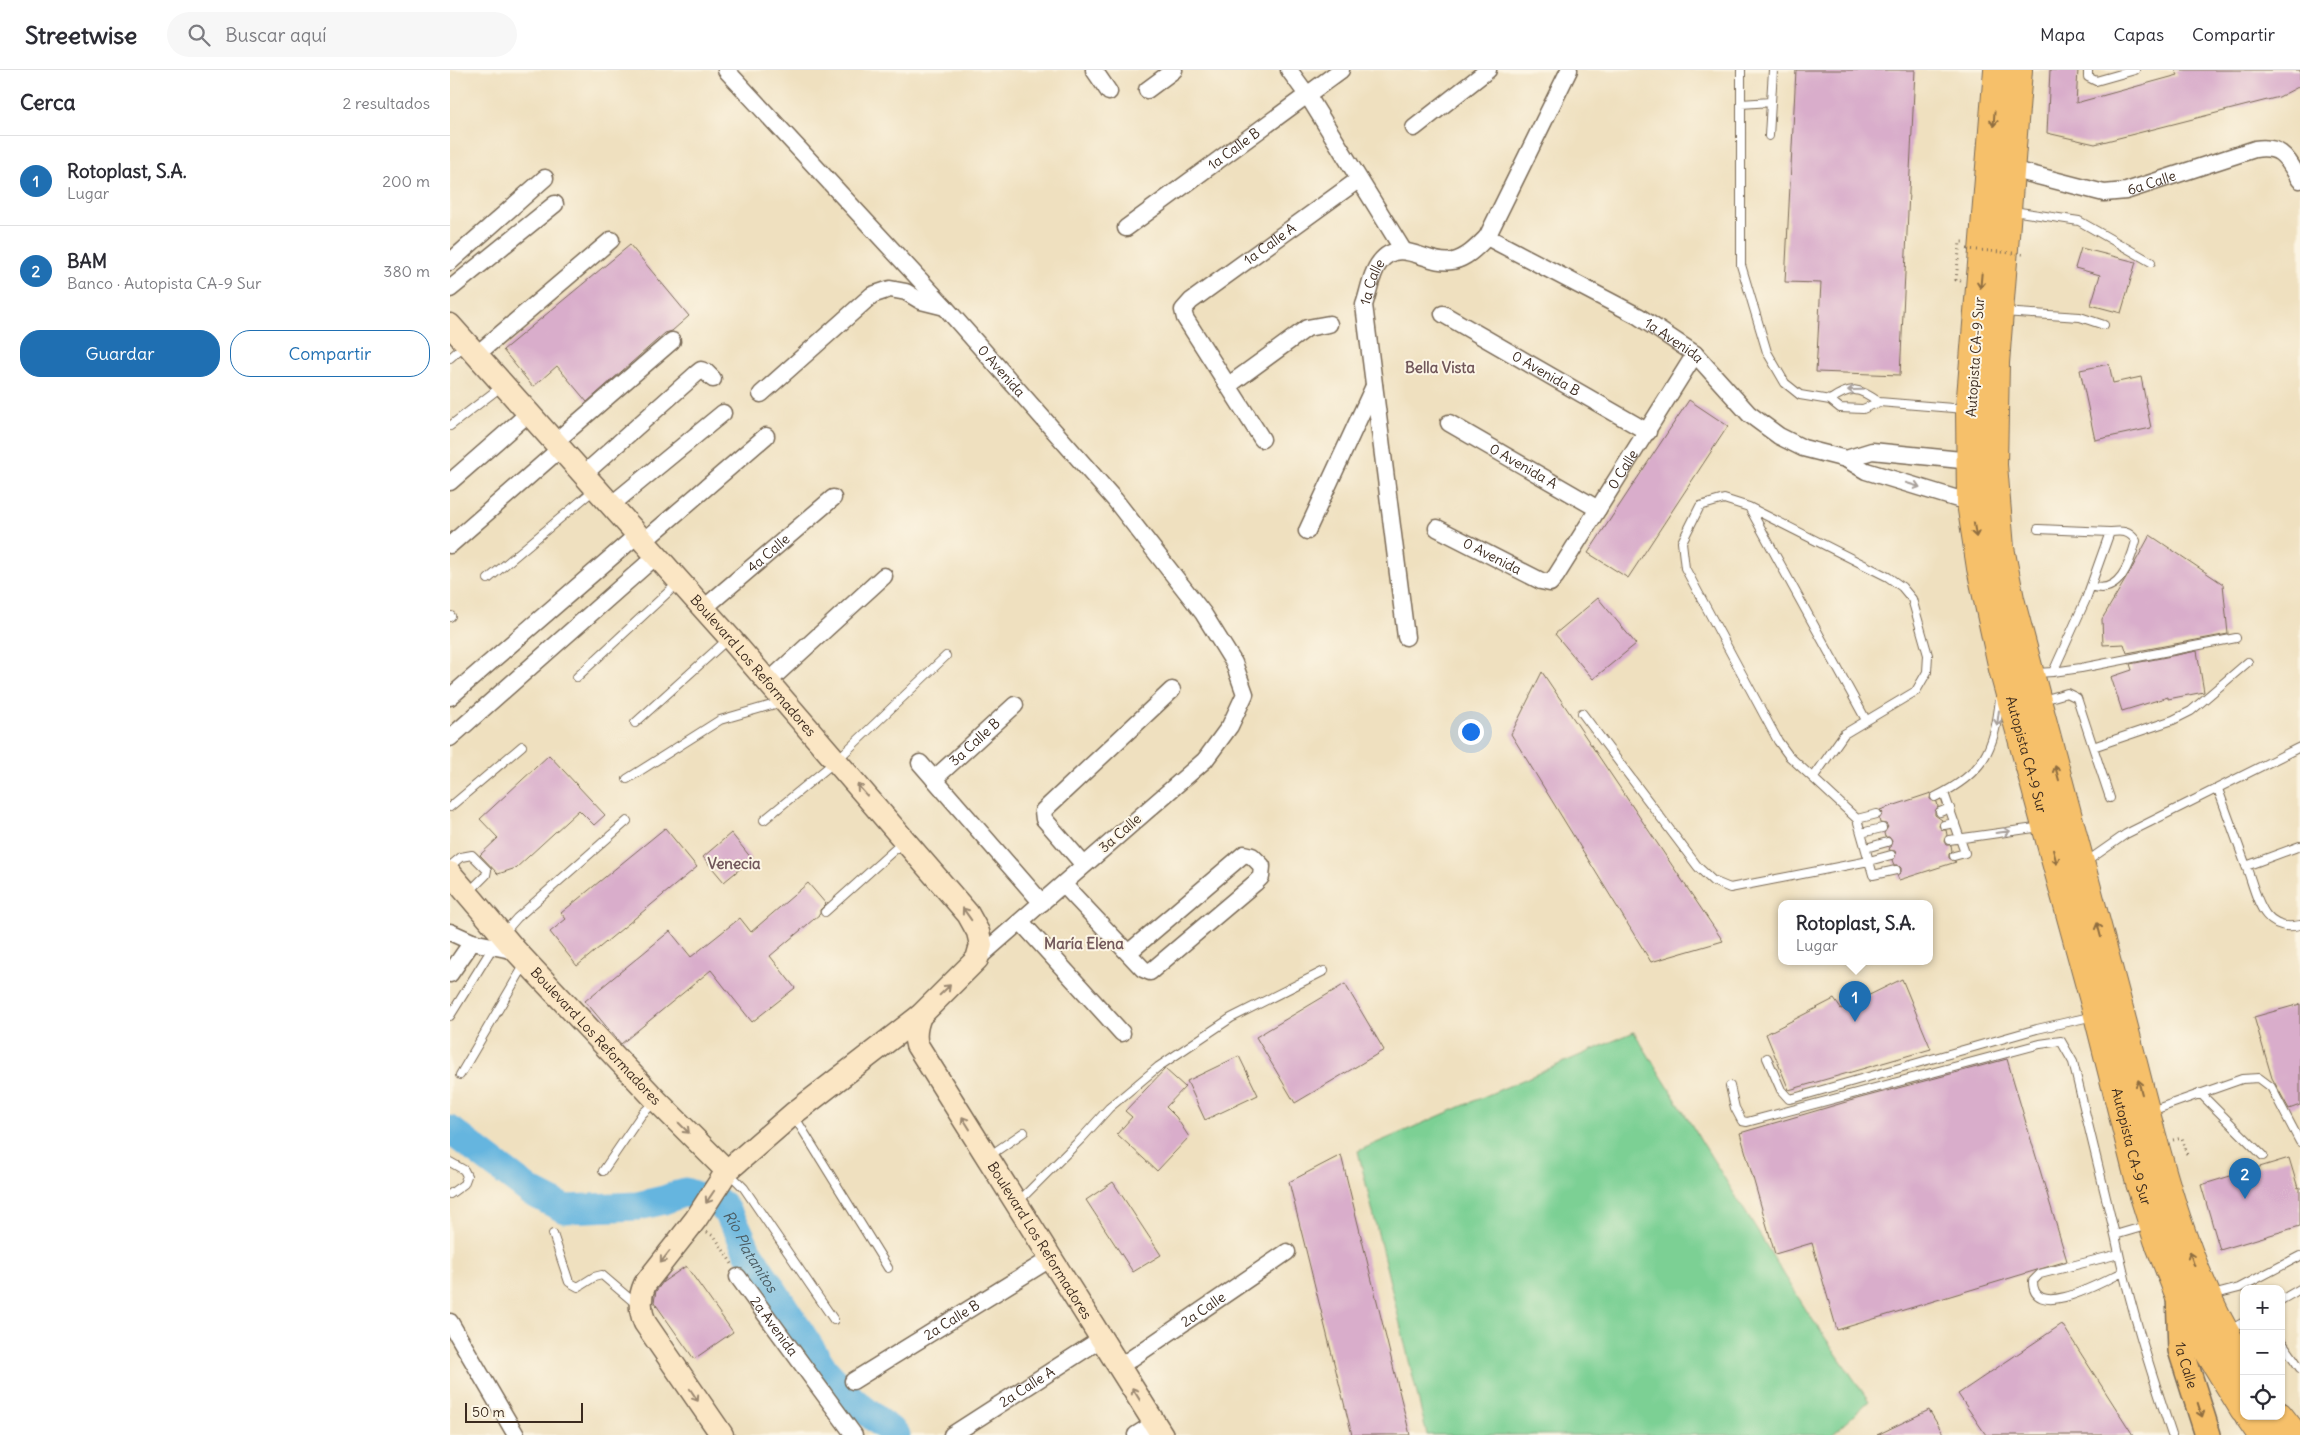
<!DOCTYPE html>
<html lang="es">
<head>
<meta charset="utf-8">
<style>
  :root { --surface:#fff; --page:#f7f7f7; --text:#2b2b33; --muted:#7c7c81; --line:#e1e1e2; --accent:#1f6fb2 }
  body { margin:0; font-family:Delius,sans-serif; background:var(--page); color:var(--text) }
  .controls { position:absolute; right:15px; bottom:15px; display:grid; overflow:hidden; border-radius:10px; box-shadow:0 1px 4px #0004 }
  .controls button { width:45px; height:45px; display:grid; place-items:center; padding:0; border:0; border-bottom:1px solid var(--line); background:var(--surface); color:var(--text); font:25px sans-serif }
  .scale { position:absolute; left:15px; bottom:12px; width:118px; box-sizing:border-box; padding-left:5px; border:2px solid #3b2a1e; border-top:0; font-size:14px; line-height:18px; white-space:nowrap; color:#3b2a1e; -webkit-text-stroke:4px #fcf5e5; paint-order:stroke }
  .you { position:absolute; left:1020px; top:661px; width:18px; height:18px; margin:-12px; border:4px solid #fff; border-radius:50%; background:#1a73e8; box-shadow:0 0 0 8px #1a73e833 }
  .badge { display:grid; place-items:center; width:32px; height:32px; border-radius:50%; background:var(--accent); color:#fff; font-size:16px; font-weight:700 }
  .pin { position:absolute; translate:-50% -41px; filter:drop-shadow(0 1px 2px #0008) }
  .pin::after { content:''; position:absolute; top:26px; width:18px; height:15px; background:inherit; clip-path:polygon(0 0,100% 0,50% 100%) }
  .popup { position:absolute; left:1328px; top:830px; width:155px; height:65px; box-sizing:border-box; display:grid; place-content:center; border-radius:10px; background:var(--surface); filter:drop-shadow(0 1px 4px #0005); font-size:16px; white-space:nowrap; color:var(--muted) }
  .popup b { font-size:19px; color:var(--text) }
  .popup::after { content:''; position:absolute; left:50%; top:100%; margin-left:-10px; border:10px solid transparent; border-top-color:var(--surface) }
  .list { margin:0; padding:0; list-style:none }
  h2 { display:flex; justify-content:space-between; align-items:center; height:65px; margin:0; padding:0 20px; font-size:21px }
  h2 small { font-size:16px; font-weight:400; color:var(--muted) }
  .list li { display:grid; grid-template-columns:32px 1fr auto; gap:15px; align-items:center; box-sizing:border-box; height:90px; padding:0 20px; border-top:1px solid var(--line) }
  .list b { display:block; font-size:19px; white-space:nowrap }
  .list p { margin:0; font-size:16px; white-space:nowrap; color:var(--muted) }
  .list em { font-size:16px; font-style:normal; color:var(--muted) }
  .actions { display:flex; gap:10px; padding:15px 20px }
  .actions a { flex:1; padding:11px 0; border:1px solid var(--accent); border-radius:20px; text-align:center; font-size:18px; color:var(--accent) }
  .actions .main { background:var(--accent); color:#fff }
  .icon { flex:none; width:28px; height:28px; fill:none; stroke:currentColor; stroke-width:2; stroke-linecap:round; stroke-linejoin:round }
  .map { position:relative; flex:none; width:1850px; height:1365px; overflow:hidden }
  header { display:flex; align-items:center; gap:30px; box-sizing:border-box; height:70px; padding:0 25px; background:var(--surface); border-bottom:1px solid var(--line) }
  header strong { font-size:24px }
  nav { display:flex; gap:28px; margin-inline-start:auto; font-size:18px }
  .search { width:350px; height:45px; background:var(--page); display:flex; align-items:center; gap:12px; box-sizing:border-box; padding:0 18px; border-radius:28px; color:var(--muted); font-size:19px }
  main { display:flex }
  aside { flex:1; background:var(--surface) }
  .map>svg:first-child { display:block }
  .green { fill:#7bd094; stroke:#5b7d59 }
  .lines { fill:none; stroke-linecap:round; stroke-linejoin:round }
  .river { stroke:#65b5df; stroke-width:29 }
  .building { fill:#d9adcb }
  .lane-casing { stroke:#7a6a56; stroke-width:10 }
  .street-casing { stroke:#7a6a56; stroke-width:19 }
  .secondary-casing { stroke:#7a6a56; stroke-width:25 }
  .primary-casing { stroke:#7a6a56; stroke-width:28 }
  .highway-casing { stroke:#7a6a56; stroke-width:30 }
  .path { stroke:#7a6a56; stroke-width:3; stroke-dasharray:1 4; stroke-linecap:butt }
  .lane { stroke:#fff; stroke-width:8 }
  .street { stroke:#fff; stroke-width:16 }
  .secondary { stroke:#fbe6c4; stroke-width:22 }
  .primary { stroke:#f6c06b; stroke-width:25 }
  .highway { stroke:#f6c06b; stroke-width:28 }
  .path-bridge { stroke:#7a6a56; stroke-width:3; stroke-dasharray:1 4; stroke-linecap:butt }
  .oneway { stroke:#8f6e41 }
  .oneway2 { stroke:#a79f9a }
  .oneway3 { stroke:#9b8871 }
  .labels { text-anchor:middle; stroke-width:4; stroke-linejoin:round; paint-order:stroke }
  .street-label { font-size:14px; fill:#3b2a1e; stroke:#fcf5e5 }
  .neighbourhood-label { font-size:15px; font-weight:bold; fill:#72585b; stroke:#fcf5e5 }
  .water-label { font-size:15px; font-style:italic; fill:#4a5b62; stroke:#fcf5e5 }
</style>
</head>
<body>
<header>
<strong>Streetwise</strong>
<div class="search"><svg class="icon" aria-label="search" viewBox="0 0 24 24"><circle cx="10" cy="10" r="6"/><path d="M15 15l6 6"/></svg>Buscar aquí</div>
<nav><a>Mapa</a><a>Capas</a><a>Compartir</a></nav>
</header>
<main>
<aside>
<h2>Cerca<small>2 resultados</small></h2>
<ul class="list">
<li><span class="badge">1</span><div><b>Rotoplast, S.A.</b><p>Lugar</p></div><em>200 m</em></li>
<li><span class="badge">2</span><div><b>BAM</b><p>Banco · Autopista CA-9 Sur</p></div><em>380 m</em></li>
</ul>
<div class="actions"><a class="main">Guardar</a><a>Compartir</a></div>
</aside>
<div class="map">
<svg width="1850" height="1365" viewBox="0 0 1850 1365">
  <rect width="100%" height="100%" fill="#fcf5e5"/>
  <filter id="ink" filterUnits="userSpaceOnUse"><feTurbulence type="fractalNoise" baseFrequency=".02" numOctaves="2"/><feDisplacementMap in="SourceGraphic" scale="10" xChannelSelector="R" yChannelSelector="G"/><feConvolveMatrix kernelMatrix="1 2 1 2 8 2 1 2 1" color-interpolation-filters="sRGB"/></filter>
  <filter id="wash" filterUnits="userSpaceOnUse"><feTurbulence type="fractalNoise" baseFrequency=".0096" numOctaves="4" result="noise"/><feDisplacementMap in="SourceGraphic" scale="20" xChannelSelector="R" yChannelSelector="G"/><feGaussianBlur stdDeviation="1.12" result="paint"/><feColorMatrix in="noise" values="0 0 0 0 0 0 0 0 0 0 0 0 0 0 0 0 0 1.4 0 .05"/><feComposite in="paint" operator="in"/></filter>
  <g filter="url(#wash)">
    <rect width="100%" height="100%" fill="#efe0bf"/>
    <path class="green" d="M1184,962L1358,1243L1419,1331L1382,1365H977L908,1081Z"/>
    <g class="lines">
      <path class="river" id="s1" d="M0,1060L80,1121L115,1139L188,1136L214,1130L235,1122L272,1135L287,1158L297,1180L375,1301L402,1330L446,1365"/>
    </g>
    <g id="blocks">
      <path class="building" d="M1346,0H1465L1450,305L1366,302L1371,213L1335,212Z
        M1600,0H1628L1626,33L1728,5L1725,0H1850V16L1829,27L1645,74L1597,63Z
        M180,175L239,246L222,261L215,263L137,332L107,296L83,317L53,280Z
        M1631,178L1686,192L1671,243L1641,235L1650,205L1625,198Z
        M1659,294L1663,313L1691,307L1701,358L1645,370L1630,300Z
        M1239,330L1278,356L1178,508L1138,483Z
        M1700,465L1773,514L1778,564L1677,583L1674,574L1653,575L1652,549L1681,500Z
        M1148,528L1186,574L1143,609L1105,564Z
        M1747,581L1754,622L1718,629V627L1672,641L1661,607L1682,600L1680,594Z
        M1092,602L1273,871L1201,892L1061,664Z
        M99,685L155,745L144,755L129,740L66,798L48,804L30,785L48,768L30,749Z
        M1481,723L1480,729L1487,732L1488,737L1485,741V745L1492,750L1489,756L1492,760H1496L1497,765L1494,771L1496,775H1501L1502,781L1499,784V788L1506,792L1449,810L1447,805L1451,802V798L1448,795H1444L1442,790L1446,784L1445,781L1439,780L1442,771L1439,767H1435L1434,763L1438,757L1436,754L1430,753L1429,749L1433,743L1430,740Z
        M215,758L247,797L127,896L100,862L116,849L111,843Z
        M281,763L302,789L274,812L253,787Z
        M358,813L376,834L370,840V844L320,886L345,918L302,952L261,900L171,974L135,931L220,861L241,887L290,848L301,862Z
        M1452,909L1481,979L1339,1020L1316,964L1384,929L1391,939Z
        M895,914L934,980L845,1033L806,967Z
        M1850,934V1035L1839,1039L1822,1008L1804,947Z
        M789,986L808,1025L755,1050L737,1011Z
        M1557,989L1617,1191L1387,1260L1362,1173L1325,1184L1290,1063L1403,1030Z
        M715,999L735,1017L716,1037L726,1047L739,1067L707,1101L667,1064L682,1047L675,1041Z
        M891,1085L960,1365H902L839,1112Z
        M1839,1088L1848,1118L1850,1117V1156L1770,1180L1751,1115Z
        M663,1112L711,1185L683,1202L636,1130Z
        M236,1196L283,1262L244,1289L204,1232L206,1221L213,1212Z
        M1612,1254L1683,1365H1536L1508,1324Z
        M1479,1340L1494,1365H1427Z"/>
    </g>
  </g>
  <g filter="url(#ink)">
    <use href="#blocks" fill-opacity="0" stroke="#7a6a56" stroke-width="1"/>
    <g class="lines">
      <g class="lane-casing">
        <path id="lane" d="M1291,0V195L1317,282L1335,313L1350,325L1380,330L1390,338L1413,339L1429,332L1515,339
          M1638,0V7L1646,11L1685,0
          M1291,34L1321,32L1323,0
          M1319,66L1321,32
          M1563,141L1629,151L1701,192
          M1553,242L1630,247L1654,255
          M0,288L15,275
          M1380,330C1401,316 1408,317 1429,332
          M0,356L52,316
          M1299,437L1438,507L1452,517L1462,529L1478,585L1477,602L1466,621L1394,664L1363,708L1407,749L1423,805L1446,800
          M38,509L145,419
          M1641,516C1669,526 1680,493 1686,471C1679,460 1671,461 1660,462
          M0,547L1,546
          M1603,602L1631,598L1786,568
          M1586,603L1603,602L1636,529L1660,462L1588,459
          M127,607L228,513
          M1593,630L1617,623L1627,628L1643,677
          M1132,643L1248,797L1263,811L1280,818L1419,791L1441,785
          M185,653L278,569
          M1363,708L1339,686L1328,671L1235,498L1232,472L1250,436L1274,429L1299,437L1416,650
          M177,709L270,650L332,632
          M1768,719L1796,796L1850,776
          M1494,723L1515,783L1504,786
          M1485,727C1534,703 1544,681 1550,629
          M1660,728L1643,677L1723,650L1741,641L1798,592
          M0,737L72,676
          M1490,742L1500,738
          M1407,749L1427,744
          M314,750L387,690L496,586
          M1494,755L1505,753
          M1411,763L1432,758
          M1499,770L1592,757
          M1416,778L1437,772
          M1636,792L1676,764L1850,677
          M0,796L11,787L22,785L37,800L36,805L19,822
          M1796,796C1807,824 1811,864 1850,855
          M375,842L452,773
          M53,864L67,848L177,751
          M0,946L43,877
          M1317,988L1331,1020L1339,1029L1344,1028L1587,959L1644,946
          M10,1005L75,894
          M1280,1016L1285,1038L1292,1051L1297,1052L1590,974L1611,971L1623,992L1665,1165
          M1750,1023L1813,1086
          M1701,1041L1792,1009L1809,1008L1821,1017L1850,1072
          M344,1046L438,1198
          M539,1086L574,1062
          M0,1092L14,1100L17,1106L14,1114L0,1124
          M153,1101L192,1044L205,1032
          M278,1102L294,1118L384,1250
          M568,1132L632,1068L659,1038L708,997L781,948L874,901
          M1699,1155L1665,1165C1679,1233 1700,1299 1722,1365
          M103,1164L119,1212L128,1217L144,1207L152,1205L186,1234
          M1669,1184L1590,1204L1583,1211C1582,1253 1656,1210 1673,1202
          M1762,1225L1789,1218L1850,1186
          M1831,1230L1850,1219
          M1778,1261L1794,1252
          M1831,1271L1850,1298"/>
      </g>
      <g class="street-casing">
        <g id="street">
          <path id="s2" d="M276,0L495,237L665,430L753,543L784,593L795,624L780,656L755,690L527,889"/>
          <path d="M644,0L659,22"/>
          <path d="M839,0L858,26L953,180"/>
          <path d="M697,20L724,0"/>
          <path d="M964,58L1038,0"/>
          <path id="s3" d="M1561,99L1654,123L1676,121L1805,79C1833,75 1837,89 1850,110"/>
          <path id="s4" d="M676,158L891,0"/>
          <path id="s5" d="M1037,167L1188,246L1245,284L1299,344L1329,366L1353,378L1396,389L1416,401L1521,433"/>
          <path d="M0,192L95,108"/>
          <path d="M0,219L105,134"/>
          <path id="s6" d="M993,244L1198,362"/>
          <path d="M26,285L161,170"/>
          <path d="M779,315L857,258L879,254"/>
          <path d="M311,324L422,225L440,219L456,222L471,231L495,237"/>
          <path id="s7" d="M999,353L1148,439"/>
          <path id="s8" d="M812,369L735,248L733,240L741,231L908,110"/>
          <path d="M105,372L222,271"/>
          <path d="M1396,389L1422,381L1521,391"/>
          <path d="M134,404L246,304L251,300L256,302L263,309"/>
          <path d="M0,412L79,343"/>
          <path d="M161,435L273,343"/>
          <path id="s9" d="M987,458L1091,511L1100,513L1106,506L1245,284"/>
          <path d="M857,461L924,316"/>
          <path d="M193,472L316,366"/>
          <path d="M0,475L111,378"/>
          <path id="s10" d="M253,539L383,428"/>
          <path id="s11" d="M956,567L914,235C919,221 921,203 930,192C950,166 977,196 1003,191C1017,188 1027,177 1037,167L1119,0"/>
          <path d="M318,612L434,506"/>
          <path d="M0,627L187,465"/>
          <path d="M0,668L206,486"/>
          <path d="M470,693L592,833"/>
          <path id="s12" d="M484,709L565,635"/>
          <path d="M634,795L594,749L593,741L722,620"/>
          <path d="M614,815L693,899L700,902L805,813L811,807L812,796L802,786L794,784L678,883"/>
          <path d="M571,852L672,963"/>
          <path d="M0,862L22,872L66,881"/>
          <path d="M0,904L22,872"/>
          <path id="s13" d="M288,1207L404,1365"/>
          <path d="M0,1252L66,1365"/>
          <path id="s14" d="M669,1297L837,1182"/>
          <path id="s15" d="M403,1311L600,1189"/>
          <path id="s16" d="M502,1365L651,1269"/>
          <path d="M686,1365L705,1353"/>
        </g>
      </g>
      <g class="secondary-casing">
        <g id="secondary">
          <path id="s17" d="M0,255L280,568L518,844L528,862L531,875L527,889L470,946C466,956 464,965 467,975L712,1365"/>
          <path id="s18" d="M0,803L66,881L206,1030L277,1101"/>
          <path d="M272,1365L195,1253C189,1239 189,1227 195,1214L246,1149L277,1101L343,1044L470,946"/>
        </g>
      </g>
      <g class="primary-casing">
        <g id="primary">
          <path id="s19" d="M1729,1224L1731,1280L1758,1365"/>
        </g>
      </g>
      <g class="highway-casing">
        <g id="highway">
          <path id="s20" d="M1548,0L1520,339L1521,433L1531,498L1553,599L1648,945L1690,1113L1708,1170L1729,1224L1753,1272L1794,1339"/>
          <path d="M1568,0L1545,293L1543,395L1550,478L1560,529C1596,664 1633,799 1668,935C1700,1055 1726,1190 1794,1295"/>
          <path d="M1799,1346L1812,1365"/>
          <path d="M1829,1346L1844,1365"/>
        </g>
      </g>
      <path class="path" d="M1511,211L1506,210L1510,172H1514
        M1723,1070L1732,1068L1737,1085
        M257,1162L265,1167L282,1194"/>
      <use href="#lane" class="lane"/>
      <use href="#street" class="street"/>
      <use href="#secondary" class="secondary"/>
      <use href="#primary" class="primary"/>
      <use href="#highway" class="highway"/>
      <path class="path-bridge" d="M1517,179L1573,184"/>
    </g>
    <defs><path id="oneway-shaft" d="M-6 0H5M1.5-3L5.5 0L1.5 3" fill="none" stroke-width="1.6" stroke-linecap="round" stroke-linejoin="round" transform="scale(1.25)"/></defs>
    <g class="oneway">
      <use href="#oneway-shaft" transform="translate(1544 49) rotate(94)"/>
      <use href="#oneway-shaft" transform="translate(1531 211) rotate(95)"/>
      <use href="#oneway-shaft" transform="translate(1525 460) rotate(81)"/>
      <use href="#oneway-shaft" transform="translate(1607 703) rotate(-105)"/>
      <use href="#oneway-shaft" transform="translate(1605 787) rotate(75)"/>
      <use href="#oneway-shaft" transform="translate(1649 860) rotate(-105)"/>
      <use href="#oneway-shaft" transform="translate(1690 1017) rotate(-105)"/>
      <use href="#oneway-shaft" transform="translate(1742 1189) rotate(-109)"/>
      <use href="#oneway-shaft" transform="translate(1750 1340) rotate(72)"/>
    </g>
    <g class="oneway2">
      <use href="#oneway-shaft" transform="translate(1405 320) rotate(179)"/>
      <use href="#oneway-shaft" transform="translate(1463 415) rotate(17)"/>
      <use href="#oneway-shaft" transform="translate(1548 648) rotate(97)"/>
      <use href="#oneway-shaft" transform="translate(1553 762) rotate(-7)"/>
    </g>
    <g class="oneway3">
      <use href="#oneway-shaft" transform="translate(412 720) rotate(-131)"/>
      <use href="#oneway-shaft" transform="translate(517 844) rotate(-125)"/>
      <use href="#oneway-shaft" transform="translate(495 920) rotate(-44)"/>
      <use href="#oneway-shaft" transform="translate(516 1053) rotate(-122)"/>
      <use href="#oneway-shaft" transform="translate(234 1058) rotate(45)"/>
      <use href="#oneway-shaft" transform="translate(260 1127) rotate(124)"/>
      <use href="#oneway-shaft" transform="translate(215 1187) rotate(128)"/>
      <use href="#oneway-shaft" transform="translate(686 1324) rotate(-122)"/>
      <use href="#oneway-shaft" transform="translate(244 1325) rotate(56)"/>
    </g>
  </g>
  <g class="labels">
    <g class="street-label">
      <text dy="5" stroke="none"><textPath href="#s4" startOffset="134">1a Calle B</textPath></text>
      <text dy="5" stroke="none"><textPath href="#s3" startOffset="145">6a Calle</textPath></text>
      <text dy="5" stroke="none"><textPath href="#s8" startOffset="261">1a Calle A</textPath></text>
      <text dy="5" stroke="none"><textPath href="#s11" startOffset="359">1a Calle</textPath></text>
      <text dy="5" stroke="none"><textPath href="#s5" startOffset="214">1a Avenida</textPath></text>
      <text transform="translate(1525 287) rotate(-86)" y="5">Autopista CA-9 Sur</text>
      <text dy="5" stroke="none"><textPath href="#s2" startOffset="408">0 Avenida</textPath></text>
      <text dy="5" stroke="none"><textPath href="#s6" startOffset="119">0 Avenida B</textPath></text>
      <text dy="5" stroke="none"><textPath href="#s7" startOffset="86">0 Avenida A</textPath></text>
      <text dy="5" stroke="none"><textPath href="#s9" startOffset="261">0 Calle</textPath></text>
      <text dy="5" stroke="none"><textPath href="#s10" startOffset="86">4a Calle</textPath></text>
      <text dy="5" stroke="none"><textPath href="#s9" startOffset="62">0 Avenida</textPath></text>
      <text dy="5" stroke="none"><textPath href="#s17" startOffset="456">Boulevard Los Reformadores</textPath></text>
      <text dy="5" stroke="none"><textPath href="#s12" startOffset="55">3a Calle B</textPath></text>
      <text dy="5" stroke="none"><textPath href="#s20" startOffset="692">Autopista CA-9 Sur</textPath></text>
      <text transform="translate(670 763) rotate(-41)" y="5">3a Calle</text>
      <text dy="5" stroke="none"><textPath href="#s18" startOffset="219">Boulevard Los Reformadores</textPath></text>
      <text dy="5" stroke="none"><textPath href="#s20" startOffset="1098">Autopista CA-9 Sur</textPath></text>
      <text dy="5" stroke="none"><textPath href="#s17" startOffset="1174">Boulevard Los Reformadores</textPath></text>
      <text dy="5" stroke="none"><textPath href="#s14" startOffset="102">2a Calle</textPath></text>
      <text dy="5" stroke="none"><textPath href="#s15" startOffset="116">2a Calle B</textPath></text>
      <text dy="5" stroke="none"><textPath href="#s13" startOffset="61">2a Avenida</textPath></text>
      <text dy="5" stroke="none"><textPath href="#s19" startOffset="72">1a Calle</textPath></text>
      <text dy="5" stroke="none"><textPath href="#s16" startOffset="89">2a Calle A</textPath></text>
    </g>
    <g class="neighbourhood-label">
      <text x="990" y="303">Bella Vista</text>
      <text x="284" y="799">Venecia</text>
      <text x="634" y="879">María Elena</text>
    </g>
    <g class="water-label">
      <text dy="5" stroke="none"><textPath href="#s1" startOffset="356">Río Platanitos</textPath></text>
    </g>
  </g>
</svg>
<div class="controls">
<button>+</button>
<button>−</button>
<button><svg class="icon" aria-label="locate" viewBox="0 0 24 24"><circle cx="12" cy="12" r="6"/><path d="M12 2v4M12 18v4M2 12h4M18 12h4"/></svg></button>
</div>
<div class="scale">50 m</div>
<div class="you"></div>
<div class="pin badge" style="left:1405px;top:952px">1</div>
<div class="popup"><b>Rotoplast, S.A.</b>Lugar</div>
<div class="pin badge" style="left:1795px;top:1129px">2</div>
</div>
</main>
</body>
</html>
